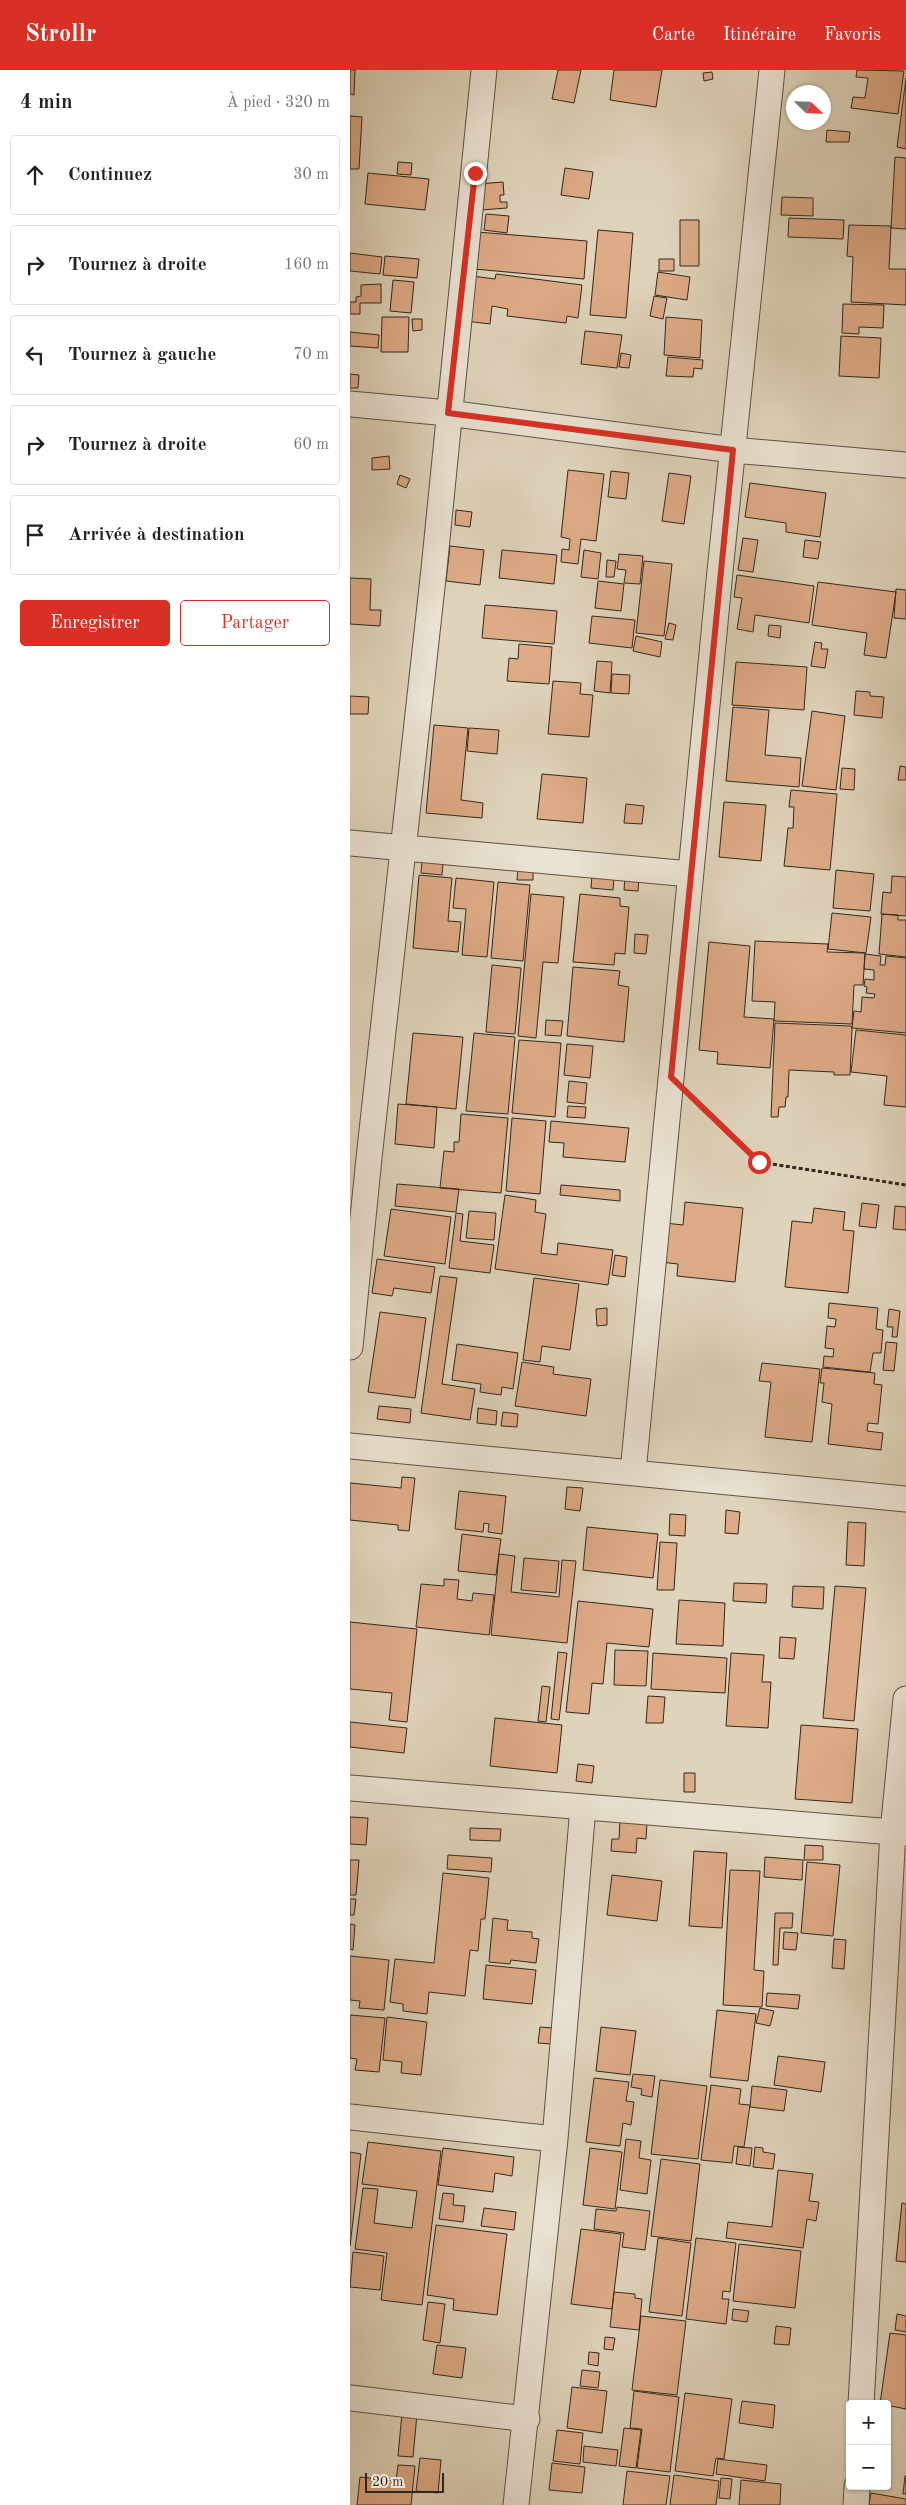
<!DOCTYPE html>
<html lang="fr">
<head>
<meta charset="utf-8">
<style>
  :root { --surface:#fff; --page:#f2f2f2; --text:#222; --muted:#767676; --line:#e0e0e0; --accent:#d93025 }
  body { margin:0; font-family:"Old Standard TT",serif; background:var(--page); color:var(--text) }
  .controls { position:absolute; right:15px; bottom:15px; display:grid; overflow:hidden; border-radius:5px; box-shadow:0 1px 4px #0004 }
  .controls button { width:45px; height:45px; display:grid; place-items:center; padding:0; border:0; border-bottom:1px solid var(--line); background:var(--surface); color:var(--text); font:25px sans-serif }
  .compass { position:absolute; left:436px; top:15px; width:45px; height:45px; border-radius:50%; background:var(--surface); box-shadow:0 1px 4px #0004; rotate:113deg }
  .scale { position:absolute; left:15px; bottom:12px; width:79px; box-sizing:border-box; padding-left:5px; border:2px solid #32271d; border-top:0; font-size:14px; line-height:18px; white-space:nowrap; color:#32271d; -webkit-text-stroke:4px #eae3d3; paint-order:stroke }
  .stop { position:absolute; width:15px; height:15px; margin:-11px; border:4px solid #d93025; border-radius:50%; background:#fff }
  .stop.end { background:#d93025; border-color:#fff; box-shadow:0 1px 5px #0008 }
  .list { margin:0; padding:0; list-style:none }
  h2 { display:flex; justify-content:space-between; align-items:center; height:65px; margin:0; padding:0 20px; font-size:21px }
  h2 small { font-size:16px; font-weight:400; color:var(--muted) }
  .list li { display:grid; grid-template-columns:32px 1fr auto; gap:15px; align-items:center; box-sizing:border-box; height:80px; margin:0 10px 10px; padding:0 10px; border:1px solid var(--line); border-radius:5px }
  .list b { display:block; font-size:19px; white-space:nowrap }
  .list em { font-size:16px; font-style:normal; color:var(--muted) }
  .actions { display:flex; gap:10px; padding:15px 20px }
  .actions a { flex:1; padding:11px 0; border:1px solid var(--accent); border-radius:5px; text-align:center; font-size:18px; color:var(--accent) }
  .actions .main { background:var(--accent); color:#fff }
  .icon { flex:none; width:28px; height:28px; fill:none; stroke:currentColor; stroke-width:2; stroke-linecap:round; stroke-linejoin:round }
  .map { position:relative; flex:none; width:556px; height:2435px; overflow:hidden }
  header { display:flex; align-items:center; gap:30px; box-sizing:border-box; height:70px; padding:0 25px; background:var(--accent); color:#fff }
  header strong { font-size:24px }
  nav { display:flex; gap:28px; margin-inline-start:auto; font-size:18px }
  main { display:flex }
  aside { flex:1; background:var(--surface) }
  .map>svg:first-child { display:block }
  .building { fill:#deab87; stroke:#32271d }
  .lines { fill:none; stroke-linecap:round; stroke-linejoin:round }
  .minor-casing { stroke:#5d5244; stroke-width:27 }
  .path { stroke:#32271d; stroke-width:3; stroke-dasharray:4 2.5; stroke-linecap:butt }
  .minor { stroke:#eae3d3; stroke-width:25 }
  .route { stroke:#d93025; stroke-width:6 }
</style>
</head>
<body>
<header>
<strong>Strollr</strong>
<nav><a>Carte</a><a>Itinéraire</a><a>Favoris</a></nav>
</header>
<main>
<aside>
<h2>4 min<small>À pied · 320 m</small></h2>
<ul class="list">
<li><svg class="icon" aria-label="ahead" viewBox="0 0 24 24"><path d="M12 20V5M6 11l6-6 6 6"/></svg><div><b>Continuez</b></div><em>30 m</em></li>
<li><svg class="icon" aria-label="right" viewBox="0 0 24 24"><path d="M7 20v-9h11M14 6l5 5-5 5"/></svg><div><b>Tournez à droite</b></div><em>160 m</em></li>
<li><svg class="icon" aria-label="left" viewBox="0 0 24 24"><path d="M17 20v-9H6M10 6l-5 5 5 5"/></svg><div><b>Tournez à gauche</b></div><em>70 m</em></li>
<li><svg class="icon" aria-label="right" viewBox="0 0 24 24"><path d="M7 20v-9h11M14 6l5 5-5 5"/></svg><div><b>Tournez à droite</b></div><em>60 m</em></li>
<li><svg class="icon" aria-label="arrive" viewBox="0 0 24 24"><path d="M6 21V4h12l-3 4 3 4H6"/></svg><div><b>Arrivée à destination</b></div></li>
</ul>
<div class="actions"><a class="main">Enregistrer</a><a>Partager</a></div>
</aside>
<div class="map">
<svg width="556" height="2435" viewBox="0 0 556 2435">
  <rect width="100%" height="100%" fill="#dfd4bb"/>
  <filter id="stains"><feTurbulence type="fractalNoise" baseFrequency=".004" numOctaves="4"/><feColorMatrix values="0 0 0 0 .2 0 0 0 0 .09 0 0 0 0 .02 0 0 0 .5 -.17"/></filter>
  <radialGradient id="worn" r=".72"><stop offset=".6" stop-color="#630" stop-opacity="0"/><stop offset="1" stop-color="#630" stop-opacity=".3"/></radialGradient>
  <path class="building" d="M0,0H5L4,25L0,24Z
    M208,0H231L224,33L202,29Z
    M264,0H312L306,37L260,30Z
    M507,0L554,1L548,44L501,38L503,27L515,28L518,8L506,7Z
    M362,2L363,9L354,11L353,3Z
    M556,8V79L547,77Z
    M0,46L12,47L9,99H0Z
    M477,60L500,62L499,72H476Z
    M545,87L556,88V159L541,158Z
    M48,92L62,93L61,105L47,104Z
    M215,98L243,102L239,129L211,125Z
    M18,103L79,109L75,140L15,134Z
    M153,112L154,125H150V132H157V138L131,140L128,114Z
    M432,127L463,128V146L431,145Z
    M136,144L159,146L157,163L134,160Z
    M439,148L494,150L493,169L438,167Z
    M330,150H349V196H330Z
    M499,155L541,156L539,199H556V235L501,232L503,187L497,186Z
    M248,160L283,163L276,248L240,245Z
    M127,162L237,171L234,209L124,199Z
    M0,183L32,187L30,204L0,201Z
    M35,186L69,189L67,208L33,205Z
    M309,189H324V201H309Z
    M308,202L340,207L337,230L305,225Z
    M146,204L232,215L228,248L217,246L216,253L157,246L158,239L142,236L140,254L116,251L122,206L145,209Z
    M43,210L64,212L61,243L40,241Z
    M31,214V233H10V244H0V232H6V227L11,226V215Z
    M304,226L317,228L313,249L300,246Z
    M493,234L534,235L533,258L509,257V264L492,263Z
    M32,247H59L58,282H31Z
    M316,247L352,250L350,288L314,285Z
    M62,249H72V260L63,261Z
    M235,261L272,265L267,298L231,294Z
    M0,262L29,265L28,278L0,276Z
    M491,266L531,268L529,308L489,306Z
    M271,283L281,285L279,298L269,297Z
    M318,287L353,290L352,299L344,298L343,307L316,306Z
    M0,304L9,305L8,318H0Z
    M39,386L40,399L22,400V388Z
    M218,400L254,404L246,471L231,469L228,494L211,492L212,479L219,480L220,469L211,467Z
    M261,401L279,403L276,429L258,427Z
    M319,403L341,406L334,454L312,451Z
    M50,405L60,409L56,418L47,414Z
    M400,413L476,423L470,467L436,462V453L395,447Z
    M106,440L122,442L120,457L105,455Z
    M393,468L408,470L403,502L388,500Z
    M455,470L471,472L468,489L453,487Z
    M100,476L134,480L130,515L96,511Z
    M152,480L207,485L204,514L149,508Z
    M234,480L251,483L248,509L231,507Z
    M269,484L293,486L290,514L274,513L276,500L267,499Z
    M257,490L266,491L264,507H256Z
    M294,491L322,494L314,566L286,563Z
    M387,505L464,516L459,553L405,545L403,562L387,559L392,528L384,527Z
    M0,508L21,509L20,540H31L30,556L0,554Z
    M248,511L274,514L271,541L245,538Z
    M468,512L546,522L536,588L514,585L517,563L462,555Z
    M546,519L556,520V549L544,548Z
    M135,535L207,541L204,574L132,568Z
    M242,546L285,550L282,578L239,573Z
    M319,553L326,555L323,570L315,569Z
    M419,555L431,556L430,568L418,566Z
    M286,566L312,572L310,587L283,581Z
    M465,572L472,573L471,579H478L475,598L461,596Z
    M169,574L202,577L199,614L157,611L159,588L168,589Z
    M247,591L262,592L260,623L244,621Z
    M386,592L457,597L454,640L382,635Z
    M262,604L280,605L279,624L261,623Z
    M203,611L231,613L230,624L243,625L239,667L198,664Z
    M506,621L520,622V626L534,627L532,648L504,645Z
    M0,626L19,627L18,644H0Z
    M383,637L419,640L415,685L451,688L449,717L376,711Z
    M462,641L495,646L486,720L452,716Z
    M84,655L118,658L111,730L133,733L132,748L76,743Z
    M119,658L149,660L147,684L117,681Z
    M550,696L556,697V710H548Z
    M492,698L505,699L504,720L490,719Z
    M192,704L237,708L233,753L187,749Z
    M441,720L487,724L480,800L434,796L438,758H443L444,737H439Z
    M374,732L416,735L411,791L369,787Z
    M276,734L294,736L292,754L274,753Z
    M72,792L93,793L92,805L71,803Z
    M168,799H183V810H167Z
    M486,800L524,804L520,841L483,838Z
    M69,805L102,808L98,851L111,852L108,882L63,878Z
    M242,805L264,808L263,820L241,818Z
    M542,806L556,807V846L531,844L533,822L541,823Z
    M275,807L289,808L288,821L274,820Z
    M106,808L144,812L137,887L112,885L116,839L103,838Z
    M148,812L180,815L173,891L141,888Z
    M181,824L214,827L208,893L193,892L186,968L168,966Z
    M230,824L270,828V836L279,837L275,884L265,883L264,895L223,892Z
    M482,843L521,847L516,883L478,879Z
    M532,844L548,845V850H556V887L529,884Z
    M285,864L298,865L296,884L284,883Z
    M405,871L478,874L477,882L515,883L513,915H504L502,954L424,951L425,932L402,931Z
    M359,872L400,876L394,947L424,949L420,998L367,994L368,982L349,980Z
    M515,884L531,886L530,895H535L536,886L556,888V963L502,958L504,941L511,942L512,927L524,928L525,924L516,923L517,917L514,916L515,909L524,910V900L514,899Z
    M142,895L171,898L165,964L136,962Z
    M223,897L270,901L268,915L279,917L274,972L217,966Z
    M196,950L213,951L211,966L195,965Z
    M425,953L501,956L502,959L500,1005H484V1002L439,1000L438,1027H436L435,1037H429L428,1047H421Z
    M506,960L556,965V1037L534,1035L537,1006L501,1002Z
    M63,963L113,967L106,1039L56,1034Z
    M124,963L165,967L158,1044L116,1041Z
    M169,970L211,973L205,1047L162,1043Z
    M217,974L243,976L240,1008L214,1005Z
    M219,1011L237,1013L235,1034L217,1032Z
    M48,1034L87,1037L84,1078L45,1074Z
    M218,1036L236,1037L235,1048L217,1047Z
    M111,1044L158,1048L151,1123L90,1118L94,1081L104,1082V1072H109Z
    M162,1048L196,1051L190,1124L156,1121Z
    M201,1051L279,1058L275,1092L213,1087L214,1073L199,1072Z
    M47,1114L109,1119L106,1142L45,1136Z
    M211,1115L270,1120V1131L210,1125Z
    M155,1125L186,1130L185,1142L196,1144L191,1183L207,1185L208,1173L263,1180L258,1215L145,1199Z
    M335,1132L393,1138L385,1212L327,1206L328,1194L310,1192L315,1153L333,1155Z
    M512,1133L529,1135L526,1158L509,1156Z
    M545,1136L556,1137V1160L543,1159Z
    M464,1138L495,1142L493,1160L504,1161L498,1223L435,1217L442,1151L462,1153Z
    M41,1139L101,1147L95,1194L34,1186Z
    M119,1141L146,1143L144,1170L116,1168Z
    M106,1143L113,1144L110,1171L144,1175L140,1203L99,1198Z
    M265,1185L277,1187L275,1207L262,1205Z
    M27,1189L85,1197L81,1223L44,1218L42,1226L22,1223Z
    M90,1206L107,1208L92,1314L125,1319L120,1350L71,1343Z
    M184,1208L229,1214L220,1280L192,1276L190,1292L173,1290Z
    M479,1233L528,1238L526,1259L533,1260L531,1283H523L520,1302L473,1297L474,1286L483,1287L484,1279L475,1278L477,1256L485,1257L486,1249L478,1248Z
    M257,1238V1255L247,1256L246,1239Z
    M539,1239L550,1241L547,1267H542L543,1257H537Z
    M30,1242L76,1248L65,1328L18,1322Z
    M536,1272L547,1273L544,1301L533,1300Z
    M107,1274L168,1283L163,1319L152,1317L151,1325L130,1322L131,1314L102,1310Z
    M172,1292L204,1297L203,1304L241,1309L236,1346L165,1336Z
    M412,1293L470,1299L462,1372L415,1367L421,1312L409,1311Z
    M472,1298L525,1303L524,1314L532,1315L528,1354L518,1353L517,1361L533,1363L531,1380L478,1374L482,1334L472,1332L474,1313H470Z
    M29,1336L61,1339L60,1353L27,1349Z
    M128,1338L147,1341L146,1355L127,1353Z
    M153,1342L168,1344L167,1357L151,1356Z
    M52,1407L65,1408L59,1461L48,1460V1455L0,1450V1413L51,1418Z
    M217,1417L233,1418L230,1441L215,1439Z
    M109,1421L156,1426L152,1464L138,1462L139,1454L134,1453L133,1462L105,1459Z
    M376,1440L390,1442L388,1464L375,1463Z
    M320,1444L336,1445L335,1466L319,1465Z
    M498,1452L516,1453L514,1496L496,1495Z
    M237,1457L308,1464L303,1508L233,1500Z
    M112,1464L151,1469L146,1505L108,1501Z
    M310,1472L327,1473L324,1520H307Z
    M149,1484L165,1486L161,1522L209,1527L212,1490L226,1491L217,1573L141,1565Z
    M174,1488L209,1491L206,1523L171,1520Z
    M94,1509L109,1510L107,1529L122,1531L123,1523L144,1525L139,1565L66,1557L71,1514L94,1516Z
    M384,1513L417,1514L416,1533L383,1531Z
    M443,1516L474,1517L473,1539L442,1537Z
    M485,1516L516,1518L504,1651L473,1648Z
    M329,1530L375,1533L373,1576L326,1574Z
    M228,1531L303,1539L299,1577L257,1573L253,1614L242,1613L239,1644L216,1642Z
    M0,1552L67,1559L57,1652L39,1650L42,1623L0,1619Z
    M430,1567L446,1568L444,1589L429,1588Z
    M265,1580L298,1581L296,1616L264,1615Z
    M208,1582L217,1583L209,1650L201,1649Z
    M303,1583L377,1588L375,1623L301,1619Z
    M381,1583L414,1585L412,1612H421L418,1658L376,1656Z
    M192,1616L200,1617L196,1652L188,1651Z
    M298,1626L315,1627L313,1653H296Z
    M145,1648L212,1655L207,1703L140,1696Z
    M0,1652L57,1658L54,1683L0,1677Z
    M451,1655L508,1659L502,1733L445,1729Z
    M228,1694L244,1696L242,1713L226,1711Z
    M334,1703H345V1722H334Z
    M0,1747L18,1748L16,1775L0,1774Z
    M270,1749L297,1751L296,1769L287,1768L286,1783L261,1781L262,1769H269Z
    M120,1758L151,1759L150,1771L120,1770Z
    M455,1775L473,1776V1790H454Z
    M344,1781L377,1783L372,1858L339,1856Z
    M98,1785L142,1788L141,1802L97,1799Z
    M415,1787L453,1790L452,1810L414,1807Z
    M0,1790H9L6,1825H0Z
    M457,1792L490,1795L483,1866L451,1863Z
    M380,1800L410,1801L404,1900L414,1901L412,1937L373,1935Z
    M93,1803L139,1808L135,1849H131L128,1881L120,1880L115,1926L79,1922L77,1944L53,1941V1934L40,1932L45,1889L84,1893Z
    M262,1805L312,1811L307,1851L257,1845Z
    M0,1829H6L4,1845H0Z
    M425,1843H443L442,1858H430L428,1895H423Z
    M143,1848L158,1850L157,1860L182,1862V1868L189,1869L186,1893L161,1890L160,1894L139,1892Z
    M0,1854L5,1855L3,1880L0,1879Z
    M434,1862L448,1863L446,1880L433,1879Z
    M484,1869L496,1870L494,1899L482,1898Z
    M0,1886L39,1890L34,1940L9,1938L10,1931L0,1930Z
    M136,1895L186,1900L182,1934L133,1929Z
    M417,1923L450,1925L448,1939L416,1936Z
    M410,1938L424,1941L420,1956L406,1953Z
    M367,1940L406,1944L398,2011L360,2007Z
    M0,1945L35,1948L29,2002L5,2000L7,1989L0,1988Z
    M37,1947L77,1952L71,2005L51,2003L52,1992L33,1990Z
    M190,1957L203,1958L202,1974L188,1973Z
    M251,1957L286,1961L280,2005L246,2001Z
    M428,1986L475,1992L471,2022L424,2015Z
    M283,2004L305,2006L302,2027L291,2025L292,2019L281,2017Z
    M244,2008L279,2012L276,2031L284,2032L281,2055L273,2053L270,2076L236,2072Z
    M310,2010L357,2016L348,2089L301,2084Z
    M361,2015L391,2019L389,2034L400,2035L394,2077L384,2076L382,2093L351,2090Z
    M402,2016L437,2020L434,2041L400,2037Z
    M276,2069L291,2071L289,2088L301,2090L297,2124L270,2120Z
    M18,2072L91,2081L72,2235L31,2230L37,2183L5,2179L13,2118L28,2119L24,2153L62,2158L67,2121L12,2114Z
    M388,2077L402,2078L400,2096L386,2094Z
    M405,2077L413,2078V2082L425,2084L423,2099L403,2097Z
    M93,2078L164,2087L162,2106L145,2103L143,2122L88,2115Z
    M240,2078L272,2082L265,2139L233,2135Z
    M0,2082L11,2084L0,2176Z
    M311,2089L350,2094L341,2171L301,2166Z
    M428,2100L463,2104L459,2131L469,2132L466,2151L457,2149L453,2178L376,2168L378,2152L422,2157Z
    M93,2123L104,2124L103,2135L115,2136L113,2152L89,2149Z
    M552,2133L556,2134V2192L546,2191Z
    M267,2137L300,2141L295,2180L272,2177L274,2163L244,2159L246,2139L266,2141Z
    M134,2138L166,2142L164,2160L131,2156Z
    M86,2155L157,2164L147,2245L103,2240L104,2229L77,2225Z
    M231,2159L271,2164L262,2239L221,2234Z
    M308,2168L341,2173L332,2246L299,2242Z
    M346,2168L386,2173L380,2222L373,2221L372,2229H379L376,2254L336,2249Z
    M389,2174L451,2181L445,2238L383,2231Z
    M3,2182L34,2186L30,2220L0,2217Z
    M264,2222L285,2224V2228L292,2229L289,2260L260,2257Z
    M78,2232L95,2234L90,2273L73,2270Z
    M383,2239L399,2241L397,2252L382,2250Z
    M547,2244L556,2246V2262L545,2260Z
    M291,2246L336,2251L327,2325L282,2320Z
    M426,2256L441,2258L439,2275L424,2274Z
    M540,2263L556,2265V2339L530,2334Z
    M255,2267L265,2268L263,2280L254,2279Z
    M87,2275L116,2278L112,2308L83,2304Z
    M239,2282L249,2283L248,2296L238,2294Z
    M232,2300L250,2302L248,2318L230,2316Z
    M222,2317L257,2321L252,2363L217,2358Z
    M284,2321L329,2327L320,2402L287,2398L292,2359L280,2358Z
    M335,2323L382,2329L374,2389L366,2388L363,2406L325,2401Z
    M392,2331L425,2335L423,2358L389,2353Z
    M52,2343L67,2344L63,2387L48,2386Z
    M274,2358L291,2360L286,2398L269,2396Z
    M207,2360L233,2363L230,2394L203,2391Z
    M234,2376L268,2380L266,2396L233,2392Z
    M70,2388L91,2390L88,2423L66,2421Z
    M368,2389L417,2395L415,2411L366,2404Z
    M202,2393L235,2397L232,2423L199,2420Z
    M48,2395L65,2396L61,2435H7L10,2407L46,2411Z
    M277,2401L320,2406L316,2435H273Z
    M324,2405L369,2411L366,2435H320Z
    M555,2406H556V2424H553Z
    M371,2408L382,2409L380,2429L369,2428Z
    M391,2410L431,2414L430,2435H389Z
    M521,2423L556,2429V2435H519Z"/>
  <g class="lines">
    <g class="minor-casing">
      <path id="minor" d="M0,334L98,343L383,380L556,395
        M0,773L340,804
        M0,1277L19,1088L84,499L134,0
        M0,1376L556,1429
        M283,1402L370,501L422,0
        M0,1718L556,1763
        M0,2047L205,2069
        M0,2328L177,2349
        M511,2334L543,1762L556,1629
        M166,2435L205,2069L233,1737
        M506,2435L507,2416"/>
    </g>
    <path class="path" d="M344,1030L409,1092L556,1115"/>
    <use href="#minor" class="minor"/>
  </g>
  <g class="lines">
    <path class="route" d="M125,103L98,343L383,380L321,1007L409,1092"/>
  </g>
  <rect width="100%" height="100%" filter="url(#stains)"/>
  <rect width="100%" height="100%" fill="url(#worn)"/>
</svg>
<div class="controls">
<button>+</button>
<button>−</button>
</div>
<svg class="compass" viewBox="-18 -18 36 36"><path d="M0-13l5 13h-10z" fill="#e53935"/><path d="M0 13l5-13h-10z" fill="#767676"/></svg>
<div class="scale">20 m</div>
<div class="stop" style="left:409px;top:1092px"></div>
<div class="stop end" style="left:125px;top:103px"></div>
</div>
</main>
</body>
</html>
